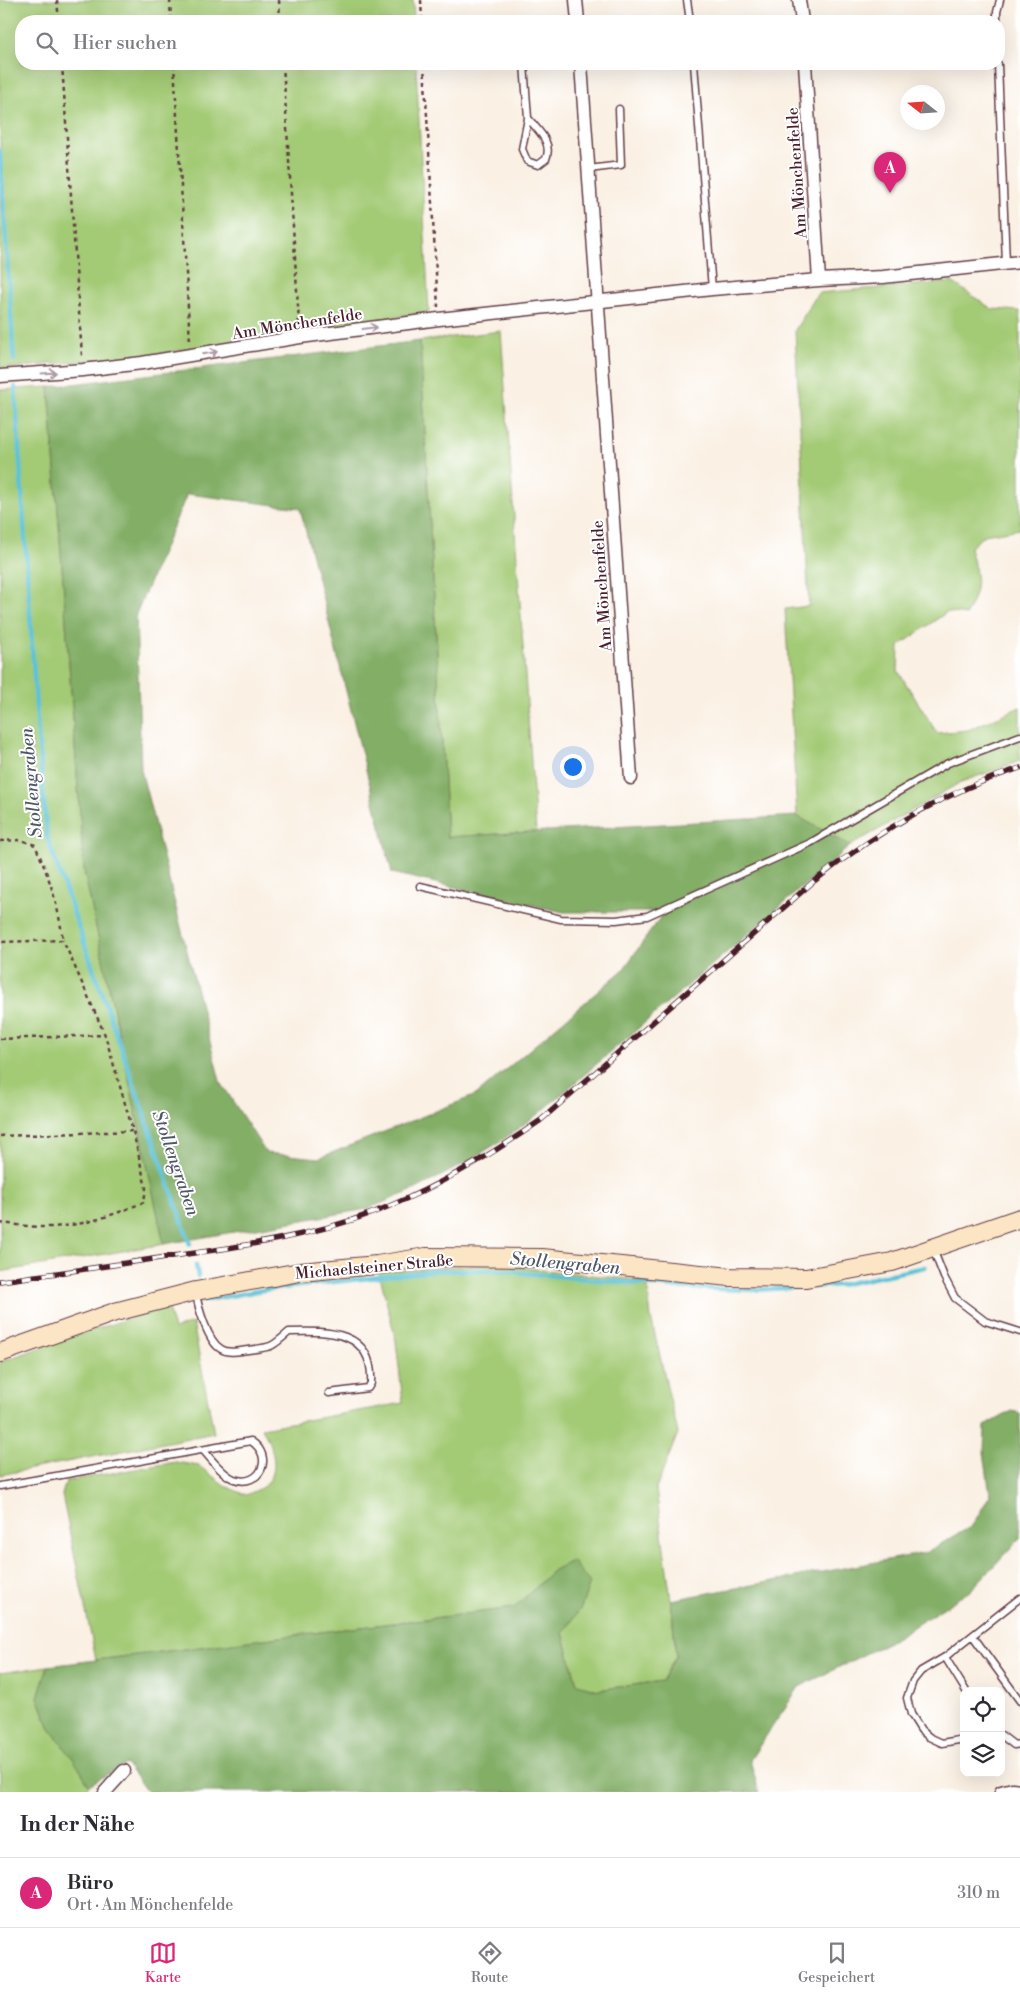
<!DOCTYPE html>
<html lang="de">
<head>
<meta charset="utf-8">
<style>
  :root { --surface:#fff; --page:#f2f2f3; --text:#2b2b33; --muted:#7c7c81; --line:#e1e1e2; --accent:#db2777 }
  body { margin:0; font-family:"Libre Bodoni",serif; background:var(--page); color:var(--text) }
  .controls { position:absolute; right:15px; bottom:15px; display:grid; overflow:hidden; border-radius:10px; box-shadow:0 5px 20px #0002 }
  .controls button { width:45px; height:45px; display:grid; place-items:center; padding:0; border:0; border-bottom:1px solid var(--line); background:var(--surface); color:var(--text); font:25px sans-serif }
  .compass { position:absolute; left:900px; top:85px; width:45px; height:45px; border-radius:50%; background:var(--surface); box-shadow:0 5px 20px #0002; rotate:287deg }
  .you { position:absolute; left:572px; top:766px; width:18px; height:18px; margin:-12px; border:4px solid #fff; border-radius:50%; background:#1a73e8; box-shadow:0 0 0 8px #1a73e833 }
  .badge { display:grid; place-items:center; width:32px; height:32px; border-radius:50%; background:var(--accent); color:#fff; font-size:16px; font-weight:700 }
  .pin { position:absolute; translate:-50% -41px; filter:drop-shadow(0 1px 2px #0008) }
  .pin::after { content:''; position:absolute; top:26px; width:18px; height:15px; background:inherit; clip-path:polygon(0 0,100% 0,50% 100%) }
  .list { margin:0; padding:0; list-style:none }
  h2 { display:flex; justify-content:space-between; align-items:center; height:65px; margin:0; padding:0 20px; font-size:21px }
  h2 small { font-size:16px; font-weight:400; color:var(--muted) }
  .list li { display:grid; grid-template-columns:32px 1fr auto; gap:15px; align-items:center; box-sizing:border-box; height:70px; padding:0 20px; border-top:1px solid var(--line) }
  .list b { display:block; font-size:19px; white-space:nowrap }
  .list p { margin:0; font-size:16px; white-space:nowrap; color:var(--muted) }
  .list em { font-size:16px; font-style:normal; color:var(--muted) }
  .icon { flex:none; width:28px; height:28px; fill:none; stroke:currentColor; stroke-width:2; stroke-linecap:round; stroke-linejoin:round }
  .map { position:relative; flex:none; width:1020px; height:1792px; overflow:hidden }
  .search { position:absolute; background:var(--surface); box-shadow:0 5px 20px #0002; left:15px; right:15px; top:15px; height:55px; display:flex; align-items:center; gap:12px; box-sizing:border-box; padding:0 18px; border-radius:20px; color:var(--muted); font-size:19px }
  .sheet { height:135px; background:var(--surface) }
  nav { display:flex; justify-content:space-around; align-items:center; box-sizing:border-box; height:70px; border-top:1px solid var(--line); background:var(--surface); font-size:14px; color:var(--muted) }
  nav a { display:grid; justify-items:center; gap:2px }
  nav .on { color:var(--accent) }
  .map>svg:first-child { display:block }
  .green { fill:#a3ca75; stroke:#767450 }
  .forest { fill:#82ae66; stroke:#666648; fill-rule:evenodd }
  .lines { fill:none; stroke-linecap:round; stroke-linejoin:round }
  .stream { stroke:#5bc2d8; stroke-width:4.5 }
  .lane-casing { stroke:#643e47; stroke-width:9 }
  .street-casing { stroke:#643e47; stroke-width:15 }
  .secondary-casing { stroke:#643e47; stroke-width:20 }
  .path { stroke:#643e47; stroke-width:2.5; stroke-dasharray:4 4; stroke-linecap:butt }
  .lane { stroke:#fff; stroke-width:6 }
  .street { stroke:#fff; stroke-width:12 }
  .secondary { stroke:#fce5c4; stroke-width:18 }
  .rail-casing { stroke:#4a1f2b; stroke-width:5.5 }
  .rail { stroke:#fff; stroke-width:4; stroke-dasharray:11; stroke-linecap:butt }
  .oneway { stroke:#ae9aa0 }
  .labels { text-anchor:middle; stroke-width:4; stroke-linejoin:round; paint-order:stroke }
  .street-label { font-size:16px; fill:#4a1f2b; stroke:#fff }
  .water-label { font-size:18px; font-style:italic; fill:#505868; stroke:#fff }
</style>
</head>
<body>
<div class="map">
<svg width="1020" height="1792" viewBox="0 0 1020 1792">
  <rect width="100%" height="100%" fill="#fff"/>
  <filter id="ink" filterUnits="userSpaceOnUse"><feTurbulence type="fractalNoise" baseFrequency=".02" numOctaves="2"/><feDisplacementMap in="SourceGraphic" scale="10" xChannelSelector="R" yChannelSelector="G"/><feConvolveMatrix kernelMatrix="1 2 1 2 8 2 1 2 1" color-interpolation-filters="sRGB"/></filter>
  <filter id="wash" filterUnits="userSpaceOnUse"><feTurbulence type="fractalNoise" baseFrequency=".0096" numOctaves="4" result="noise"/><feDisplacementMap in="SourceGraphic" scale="20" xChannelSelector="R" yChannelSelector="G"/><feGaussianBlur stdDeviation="1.12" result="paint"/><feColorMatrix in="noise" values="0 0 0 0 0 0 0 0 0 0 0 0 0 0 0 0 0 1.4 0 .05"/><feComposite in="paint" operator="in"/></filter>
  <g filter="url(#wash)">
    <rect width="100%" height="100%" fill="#faf0e3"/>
    <path class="green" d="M0,0H413L414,21H21V64H416L429,312L157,354L0,369Z
      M952,282L992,309L1020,311V529L984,535L970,548C978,579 981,585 966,615L947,612L899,646L898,671L937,733L968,730L1020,707V761L961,782L850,846L797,816L785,609L809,606L795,330L818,293Z
      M501,331L536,832L447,837L420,341Z
      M49,387L84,870L164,1244L0,1272V390Z
      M487,1264L647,1281L651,1318L678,1433L656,1489L671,1600L676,1656L662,1681L598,1690L577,1684L563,1633L581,1608L554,1570L514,1608L96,1660L62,1495L66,1481L176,1462L199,1466L227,1487L246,1495C252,1492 259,1490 264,1486C283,1471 271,1445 262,1428L403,1403L396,1341L379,1272Z
      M167,1306L174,1329L193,1323L214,1433L0,1475V1362L56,1342Z
      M48,1666L38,1697L89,1785L83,1792H0V1673Z"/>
    <path class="forest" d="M420,341L447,837L797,816L850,846L541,1112L498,1143L458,1167L416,1189L367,1209L164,1244L84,871L49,387ZM187,494L300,508L392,873L563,912H664L623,970L476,1095L319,1158L266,1153L220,1081L141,770L136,614Z
      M1012,1411L1020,1413V1538L970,1591L889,1642L799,1687L750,1760L759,1792H147L126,1764L89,1785L74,1760L50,1729L38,1697L48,1666L514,1608L554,1570L572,1561L590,1583L581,1608L563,1633L577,1684L598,1690L662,1681L676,1656L671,1600L925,1553L972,1526L990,1495L984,1452L985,1426Z"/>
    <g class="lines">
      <path class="stream" d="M0,151L14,360
        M15,387L37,721L47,837L190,1244
        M196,1265L198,1276
        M202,1301L263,1290L432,1271L492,1270L683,1288L754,1290L840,1285L925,1267"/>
    </g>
  </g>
  <g filter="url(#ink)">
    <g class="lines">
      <g class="lane-casing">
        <path id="lane" d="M687,0L690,21
          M997,21V12L1000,0
          M524,64L528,118L522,149L527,161L538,165L546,159C553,142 538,131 528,118
          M694,64L712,289
          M998,64L1006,263
          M589,169L621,165L619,109
          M420,886L561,919L616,920L647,916L810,843L948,763L1020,736
          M933,1249L944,1277L955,1298L985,1321L1020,1332
          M196,1293C198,1307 208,1342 221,1349C229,1354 239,1351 248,1350C272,1347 271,1348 289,1332C329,1331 374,1330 371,1383L368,1388L329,1393
          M0,1486L251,1441C275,1457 260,1488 234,1479C223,1475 211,1459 203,1450
          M973,1636L1020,1701
          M945,1657L966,1691
          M1001,1735L1014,1745L1020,1744
          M964,1739L942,1743L929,1737L921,1730L911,1714L907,1698L913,1681L921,1671L945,1657L1020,1598"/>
      </g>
      <g class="street-casing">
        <path id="street" d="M576,0L578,21
          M799,0L802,21
          M581,64L631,778
          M805,64L819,280L883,277L1020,262
          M0,376L83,370L142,363L300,337L439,319L712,289L819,280
          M105,1792L124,1771
          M1001,1792L1012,1789L1020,1790"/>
      </g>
      <g class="secondary-casing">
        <path id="secondary" d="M0,1353L115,1312L196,1291L300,1272L377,1265L426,1257L542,1258L730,1277L806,1278L892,1262L1020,1218"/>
      </g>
      <path class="path" d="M57,0L59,21
        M170,0L171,21
        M279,0L280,21
        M421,0L422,21
        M62,64L82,356
        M174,64L190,342
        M283,64L299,323
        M424,64L438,307
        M0,841L21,840L35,845C50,878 58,905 63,940L0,942
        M0,1039L105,1035
        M0,1136L133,1131
        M0,1223C20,1225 42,1229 62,1226C90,1224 118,1213 144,1202L146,1188L133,1131L105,1035L63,940"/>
      <use href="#lane" class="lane"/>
      <use href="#street" class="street"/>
      <use href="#secondary" class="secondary"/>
      <g class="rail-casing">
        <path id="rail" d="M0,1281C60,1273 120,1264 180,1255C245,1246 311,1236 372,1213C433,1190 488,1157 541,1120L814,881C877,832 944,792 1020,768"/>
      </g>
      <use href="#rail" class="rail"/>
    </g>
    <defs><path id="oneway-shaft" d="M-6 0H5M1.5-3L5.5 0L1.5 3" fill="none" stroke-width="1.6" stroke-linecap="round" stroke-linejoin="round" transform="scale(1.25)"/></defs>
    <g class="oneway">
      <use href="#oneway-shaft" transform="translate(370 328) rotate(-8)"/>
      <use href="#oneway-shaft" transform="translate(210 353) rotate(-10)"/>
      <use href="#oneway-shaft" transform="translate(49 373) rotate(-4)"/>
    </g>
  </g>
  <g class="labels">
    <g class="street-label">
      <text transform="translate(796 173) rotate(-94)" y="6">Am Mönchenfelde</text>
      <text transform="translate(297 323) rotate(-9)" y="6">Am Mönchenfelde</text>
      <text transform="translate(601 586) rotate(-94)" y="6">Am Mönchenfelde</text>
      <text transform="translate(374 1266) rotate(-5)" y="6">Michaelsteiner Straße</text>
    </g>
    <g class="water-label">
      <text transform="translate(31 783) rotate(-95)" y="6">Stollengraben</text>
      <text transform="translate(176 1163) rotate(71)" y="6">Stollengraben</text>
      <text transform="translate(565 1263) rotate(5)" y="6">Stollengraben</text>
    </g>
  </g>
</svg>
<div class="controls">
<button><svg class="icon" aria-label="locate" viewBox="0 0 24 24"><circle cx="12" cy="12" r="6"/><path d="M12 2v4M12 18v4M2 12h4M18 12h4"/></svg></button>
<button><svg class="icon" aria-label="layers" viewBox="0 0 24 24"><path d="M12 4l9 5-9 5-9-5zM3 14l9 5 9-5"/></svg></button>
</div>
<svg class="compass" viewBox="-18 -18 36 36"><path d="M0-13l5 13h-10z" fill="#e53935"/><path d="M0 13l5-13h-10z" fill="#7c7c81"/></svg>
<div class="you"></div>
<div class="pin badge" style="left:890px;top:193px">A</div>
<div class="search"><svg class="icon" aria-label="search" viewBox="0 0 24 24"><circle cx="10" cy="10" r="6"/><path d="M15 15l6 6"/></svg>Hier suchen</div>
</div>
<section class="sheet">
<h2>In der Nähe<small></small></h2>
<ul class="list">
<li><span class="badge">A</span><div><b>Büro</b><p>Ort · Am Mönchenfelde</p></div><em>310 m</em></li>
</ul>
</section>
<nav>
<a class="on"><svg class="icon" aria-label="map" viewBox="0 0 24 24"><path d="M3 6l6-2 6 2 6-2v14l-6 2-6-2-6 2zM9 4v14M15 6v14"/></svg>Karte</a>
<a><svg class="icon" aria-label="directions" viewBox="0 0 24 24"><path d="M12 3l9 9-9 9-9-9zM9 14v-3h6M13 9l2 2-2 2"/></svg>Route</a>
<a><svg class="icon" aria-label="saved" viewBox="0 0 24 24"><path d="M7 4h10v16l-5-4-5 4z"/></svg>Gespeichert</a>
</nav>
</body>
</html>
